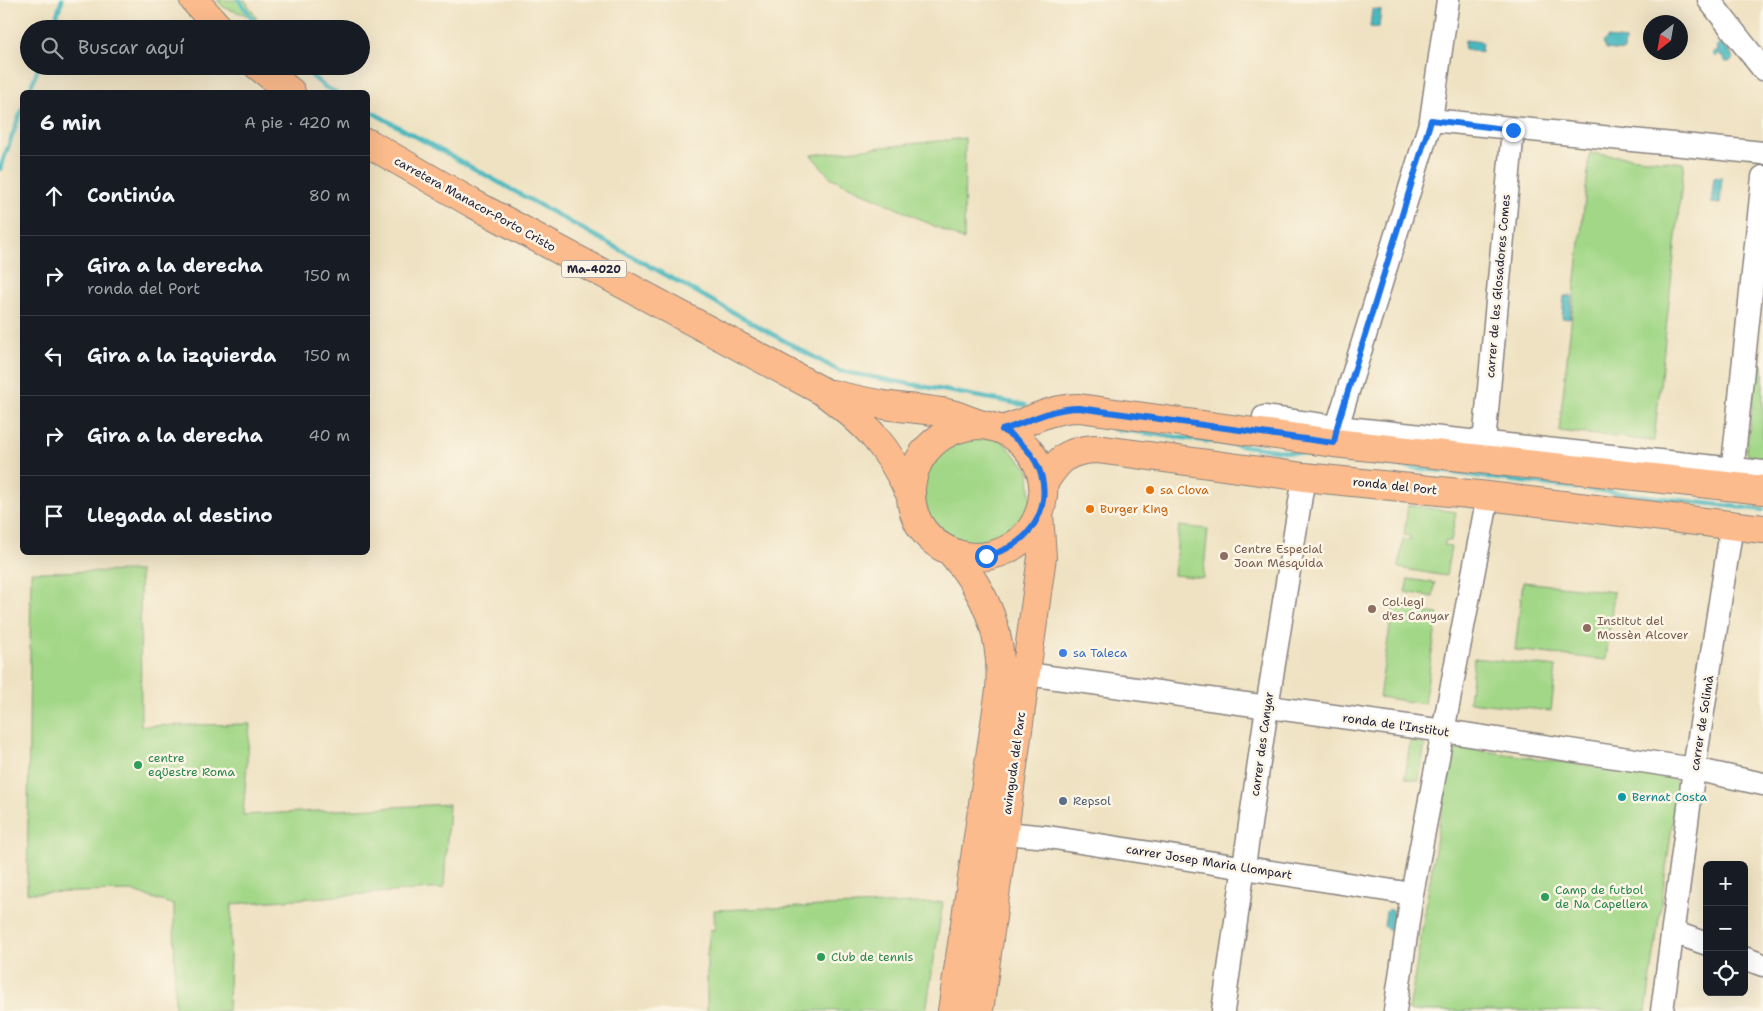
<!DOCTYPE html>
<html lang="es">
<head>
<meta charset="utf-8">
<style>
  :root { --surface:#171b24; --page:#20242c; --text:#f1f3f6; --muted:#9ea1a6; --line:#363941 }
  body { margin:0; font-family:"Shantell Sans",sans-serif; background:var(--page); color:var(--text) }
  .controls { position:absolute; right:15px; bottom:15px; display:grid; overflow:hidden; border-radius:8px; box-shadow:0 5px 20px #0002 }
  .controls button { width:45px; height:45px; display:grid; place-items:center; padding:0; border:0; border-bottom:1px solid var(--line); background:var(--surface); color:var(--text); font:25px sans-serif }
  .compass { position:absolute; left:1643px; top:15px; width:45px; height:45px; border-radius:50%; background:var(--surface); box-shadow:0 5px 20px #0002; rotate:211deg }
  .stop { position:absolute; width:15px; height:15px; margin:-11px; border:4px solid #1a73e8; border-radius:50%; background:#fff }
  .stop.end { background:#1a73e8; border-color:#fff; box-shadow:0 1px 5px #0008 }
  .list { margin:0; padding:0; list-style:none }
  h2 { display:flex; justify-content:space-between; align-items:center; height:65px; margin:0; padding:0 20px; font-size:21px }
  h2 small { font-size:16px; font-weight:400; color:var(--muted) }
  .list li { display:grid; grid-template-columns:32px 1fr auto; gap:15px; align-items:center; box-sizing:border-box; height:80px; padding:0 20px; border-top:1px solid var(--line) }
  .list b { display:block; font-size:19px; white-space:nowrap }
  .list p { margin:0; font-size:16px; white-space:nowrap; color:var(--muted) }
  .list em { font-size:16px; font-style:normal; color:var(--muted) }
  .icon { flex:none; width:28px; height:28px; fill:none; stroke:currentColor; stroke-width:2; stroke-linecap:round; stroke-linejoin:round }
  .map { position:relative; flex:none; width:1763px; height:1011px; overflow:hidden }
  .search { position:absolute; background:var(--surface); box-shadow:0 5px 20px #0002; left:20px; top:20px; width:350px; height:55px; display:flex; align-items:center; gap:12px; box-sizing:border-box; padding:0 18px; border-radius:28px; color:var(--muted); font-size:19px }
  .panel { position:absolute; background:var(--surface); box-shadow:0 5px 20px #0002; left:20px; top:90px; width:350px; height:465px; border-radius:8px }
  .map>svg:first-child { display:block }
  .green { fill:#a2d787; stroke:#627c61 }
  .water { fill:#48b7be; stroke:#356c7c }
  .lines { fill:none; stroke-linecap:round; stroke-linejoin:round }
  .stream { stroke:#48b7be; stroke-width:4.5 }
  .minor-casing { stroke:#88827e; stroke-width:25 }
  .major-casing { stroke:#88827e; stroke-width:30 }
  .minor { stroke:#fff; stroke-width:22 }
  .major { stroke:#fbbb8c; stroke-width:28 }
  .route { stroke:#1a73e8; stroke-width:6 }
  .food-dot { fill:#e8710a; stroke:#fcf5e5; stroke-width:2 }
  .education-dot { fill:#8d6e63; stroke:#fcf5e5; stroke-width:2 }
  .shop-dot { fill:#3f7fe0; stroke:#fcf5e5; stroke-width:2 }
  .leisure-dot { fill:#2e9e5b; stroke:#fcf5e5; stroke-width:2 }
  .culture-dot { fill:#0f9aa8; stroke:#fcf5e5; stroke-width:2 }
  .service-dot { fill:#5c6f8a; stroke:#fcf5e5; stroke-width:2 }
  .labels { text-anchor:middle; stroke-width:5; stroke-linejoin:round; paint-order:stroke }
  .shield { fill:#fcf5e5; stroke:#63616e; stroke-width:1 }
  .shield-label { font-size:11px; font-weight:bold; fill:#22223b }
  .street-label { font-size:12px; fill:#22223b; stroke:#fcf5e5 }
  .food-label { font-size:12px; fill:#c56008; stroke:#fcf5e5; text-anchor:start }
  .education-label { font-size:12px; fill:#785e54; stroke:#fcf5e5; text-anchor:start }
  .shop-label { font-size:12px; fill:#366cbe; stroke:#fcf5e5; text-anchor:start }
  .leisure-label { font-size:12px; fill:#27864d; stroke:#fcf5e5; text-anchor:start }
  .culture-label { font-size:12px; fill:#0d838f; stroke:#fcf5e5; text-anchor:start }
  .service-label { font-size:12px; fill:#4e5e75; stroke:#fcf5e5; text-anchor:start }
</style>
</head>
<body>
<div class="map">
<svg width="1763" height="1011" viewBox="0 0 1763 1011">
  <rect width="100%" height="100%" fill="#fcf5e5"/>
  <filter id="ink" filterUnits="userSpaceOnUse"><feTurbulence type="fractalNoise" baseFrequency=".02" numOctaves="2"/><feDisplacementMap in="SourceGraphic" scale="10" xChannelSelector="R" yChannelSelector="G"/><feConvolveMatrix kernelMatrix="1 2 1 2 8 2 1 2 1" color-interpolation-filters="sRGB"/></filter>
  <filter id="wash" filterUnits="userSpaceOnUse"><feTurbulence type="fractalNoise" baseFrequency=".0096" numOctaves="4" result="noise"/><feDisplacementMap in="SourceGraphic" scale="20" xChannelSelector="R" yChannelSelector="G"/><feGaussianBlur stdDeviation="1.12" result="paint"/><feColorMatrix in="noise" values="0 0 0 0 0 0 0 0 0 0 0 0 0 0 0 0 0 1.4 0 .05"/><feComposite in="paint" operator="in"/></filter>
  <g filter="url(#wash)">
    <rect width="100%" height="100%" fill="#efe2c2"/>
    <path class="green" d="M217,0H245L257,19L223,7Z
      M965,138L964,240L830,177L811,155Z
      M1590,153L1684,163L1654,441L1559,431Z
      M1758,365H1763V458H1756L1748,455L1746,449Z
      M998,437L1029,470L1031,506L1010,538L968,547L929,521L922,481L950,440Z
      M1408,505L1456,512L1451,541H1445L1444,545L1451,546L1446,576L1399,568L1403,539L1410,540V536L1404,535Z
      M1179,526L1208,529L1203,578L1174,575Z
      M140,571L141,726L250,724L243,815L449,804L444,888L232,904L228,1011H175L174,905L131,891L27,893L31,572Z
      M1408,579L1435,583L1433,597L1405,592Z
      M1523,582L1614,592L1606,660L1515,650Z
      M1393,607L1438,614L1424,704L1379,697Z
      M1474,658L1556,667L1551,711L1469,702Z
      M1410,741L1425,744L1419,780L1405,778Z
      M1455,747L1672,777L1678,784L1646,1011H1409L1451,750Z
      M943,902L926,1011H707V956L710,930L715,929L714,910Z"/>
    <path class="water" d="M1372,9L1381,10L1379,28L1370,27Z
      M1607,38L1625,40L1624,51L1606,49L1603,43Z
      M1465,40L1482,42L1481,52L1464,50Z
      M1722,42L1734,58L1729,62H1726L1719,53L1716,57L1712,54L1714,51H1718L1717,45Z
      M1714,177L1722,178L1720,204L1711,203Z
      M1564,296H1572L1570,319L1562,318Z
      M1388,909L1392,910L1395,913L1393,928L1388,930L1384,926L1386,911Z"/>
    <g class="lines">
      <path class="stream" d="M239,0L260,29
        M52,29L62,0
        M300,66L325,87L336,92
        M29,92L39,66
        M368,110L839,371L1025,405
        M0,169L22,109
        M1113,429L1500,479L1763,510"/>
    </g>
  </g>
  <g filter="url(#ink)">
    <g class="lines">
      <g class="minor-casing">
        <path id="minor" d="M1709,0L1763,69
          M1431,120L1763,153
          M1264,417L1337,427L1763,472
          M1335,441L1337,427L1431,120L1448,0
          M1484,443L1513,129
          M1731,484L1763,177
          M1027,674L1444,731L1694,769L1763,784
          M1005,833L1048,837L1412,894
          M1673,932L1707,944
          M1744,958L1763,965
          M1223,1011L1267,707L1304,477
          M1395,1011L1412,894L1488,496
          M1662,1011L1694,769L1732,525"/>
      </g>
      <g class="major-casing">
        <path id="major" d="M194,0L220,29
          M258,66L291,92
          M368,143L472,203L822,391C866,423 888,446 911,496
          M832,394C849,398 866,402 884,405C907,409 933,409 955,415C964,418 972,422 980,424C987,426 995,427 1002,430C1028,441 1046,468 1043,496C1041,519 1027,540 1006,550C991,557 974,559 958,554C885,531 900,427 982,425
          M1002,430C1029,422 1050,408 1079,408L1334,443L1763,490
          M1043,484C1059,459 1067,450 1097,449L1304,477L1488,496L1763,529
          M951,552C987,593 1004,635 1000,690L952,1011
          M979,1011L1042,557L1039,514"/>
      </g>
      <use href="#minor" class="minor"/>
      <use href="#major" class="major"/>
    </g>
  </g>
  <g class="lines" filter="url(#ink)">
    <path class="route" d="M986,556C1055,540 1064,463 1002,430C1029,422 1051,408 1079,408L1334,443L1337,427L1431,120L1513,130"/>
  </g>
  <g class="food-dot">
    <circle cx="1150" cy="490" r="5"/>
    <circle cx="1090" cy="509" r="5"/>
  </g>
  <g class="education-dot">
    <circle cx="1224" cy="556" r="5"/>
    <circle cx="1372" cy="609" r="5"/>
    <circle cx="1587" cy="628" r="5"/>
  </g>
  <circle class="shop-dot" cx="1063" cy="653" r="5"/>
  <g class="leisure-dot">
    <circle cx="138" cy="765" r="5"/>
    <circle cx="1545" cy="897" r="5"/>
    <circle cx="821" cy="957" r="5"/>
  </g>
  <circle class="culture-dot" cx="1622" cy="797" r="5"/>
  <circle class="service-dot" cx="1063" cy="801" r="5"/>
  <g class="labels">
    <rect class="shield" x="561.5" y="260.5" width="65" height="17" rx="4"/>
    <g class="shield-label">
      <text x="594" y="273">Ma-4020</text>
    </g>
    <g class="street-label">
      <text transform="translate(475 204) rotate(29)" y="4">carretera Manacor-Porto Cristo</text>
      <text transform="translate(1498 286) rotate(-85)" y="4">carrer de les Glosadores Comes</text>
      <text transform="translate(1395 486) rotate(6)" y="4">ronda del Port</text>
      <text transform="translate(1702 723) rotate(-81)" y="4">carrer de Solimà</text>
      <text transform="translate(1396 725) rotate(8)" y="4">ronda de l'Institut</text>
      <text transform="translate(1262 744) rotate(-82)" y="4">carrer des Canyar</text>
      <text transform="translate(1014 763) rotate(-82)" y="4">avinguda del Parc</text>
      <text transform="translate(1209 862) rotate(9)" y="4">carrer Josep Maria Llompart</text>
    </g>
    <g class="food-label">
      <text x="1160" y="494">sa Clova</text>
      <text x="1100" y="513">Burger King</text>
    </g>
    <g class="education-label">
      <text x="1234" y="553">Centre Especial<tspan x="1234" dy="14">Joan Mesquida</tspan></text>
      <text x="1382" y="606">Col·legi<tspan x="1382" dy="14">d'es Canyar</tspan></text>
      <text x="1597" y="625">Institut del<tspan x="1597" dy="14">Mossèn Alcover</tspan></text>
    </g>
    <g class="shop-label">
      <text x="1073" y="657">sa Taleca</text>
    </g>
    <g class="leisure-label">
      <text x="148" y="762">centre<tspan x="148" dy="14">eqüestre Roma</tspan></text>
      <text x="1555" y="894">Camp de futbol<tspan x="1555" dy="14">de Na Capellera</tspan></text>
      <text x="831" y="961">Club de tennis</text>
    </g>
    <g class="culture-label">
      <text x="1632" y="801">Bernat Costa</text>
    </g>
    <g class="service-label">
      <text x="1073" y="805">Repsol</text>
    </g>
  </g>
</svg>
<div class="controls">
<button>+</button>
<button>−</button>
<button><svg class="icon" aria-label="locate" viewBox="0 0 24 24"><circle cx="12" cy="12" r="6"/><path d="M12 2v4M12 18v4M2 12h4M18 12h4"/></svg></button>
</div>
<svg class="compass" viewBox="-18 -18 36 36"><path d="M0-13l5 13h-10z" fill="#e53935"/><path d="M0 13l5-13h-10z" fill="#9ea1a6"/></svg>
<div class="stop" style="left:986px;top:556px"></div>
<div class="stop end" style="left:1513px;top:130px"></div>
<div class="search"><svg class="icon" aria-label="search" viewBox="0 0 24 24"><circle cx="10" cy="10" r="6"/><path d="M15 15l6 6"/></svg>Buscar aquí</div>
<section class="panel">
<h2>6 min<small>A pie · 420 m</small></h2>
<ul class="list">
<li><svg class="icon" aria-label="ahead" viewBox="0 0 24 24"><path d="M12 20V5M6 11l6-6 6 6"/></svg><div><b>Continúa</b></div><em>80 m</em></li>
<li><svg class="icon" aria-label="right" viewBox="0 0 24 24"><path d="M7 20v-9h11M14 6l5 5-5 5"/></svg><div><b>Gira a la derecha</b><p>ronda del Port</p></div><em>150 m</em></li>
<li><svg class="icon" aria-label="left" viewBox="0 0 24 24"><path d="M17 20v-9H6M10 6l-5 5 5 5"/></svg><div><b>Gira a la izquierda</b></div><em>150 m</em></li>
<li><svg class="icon" aria-label="right" viewBox="0 0 24 24"><path d="M7 20v-9h11M14 6l5 5-5 5"/></svg><div><b>Gira a la derecha</b></div><em>40 m</em></li>
<li><svg class="icon" aria-label="arrive" viewBox="0 0 24 24"><path d="M6 21V4h12l-3 4 3 4H6"/></svg><div><b>Llegada al destino</b></div></li>
</ul>
</section>
</div>
</body>
</html>
